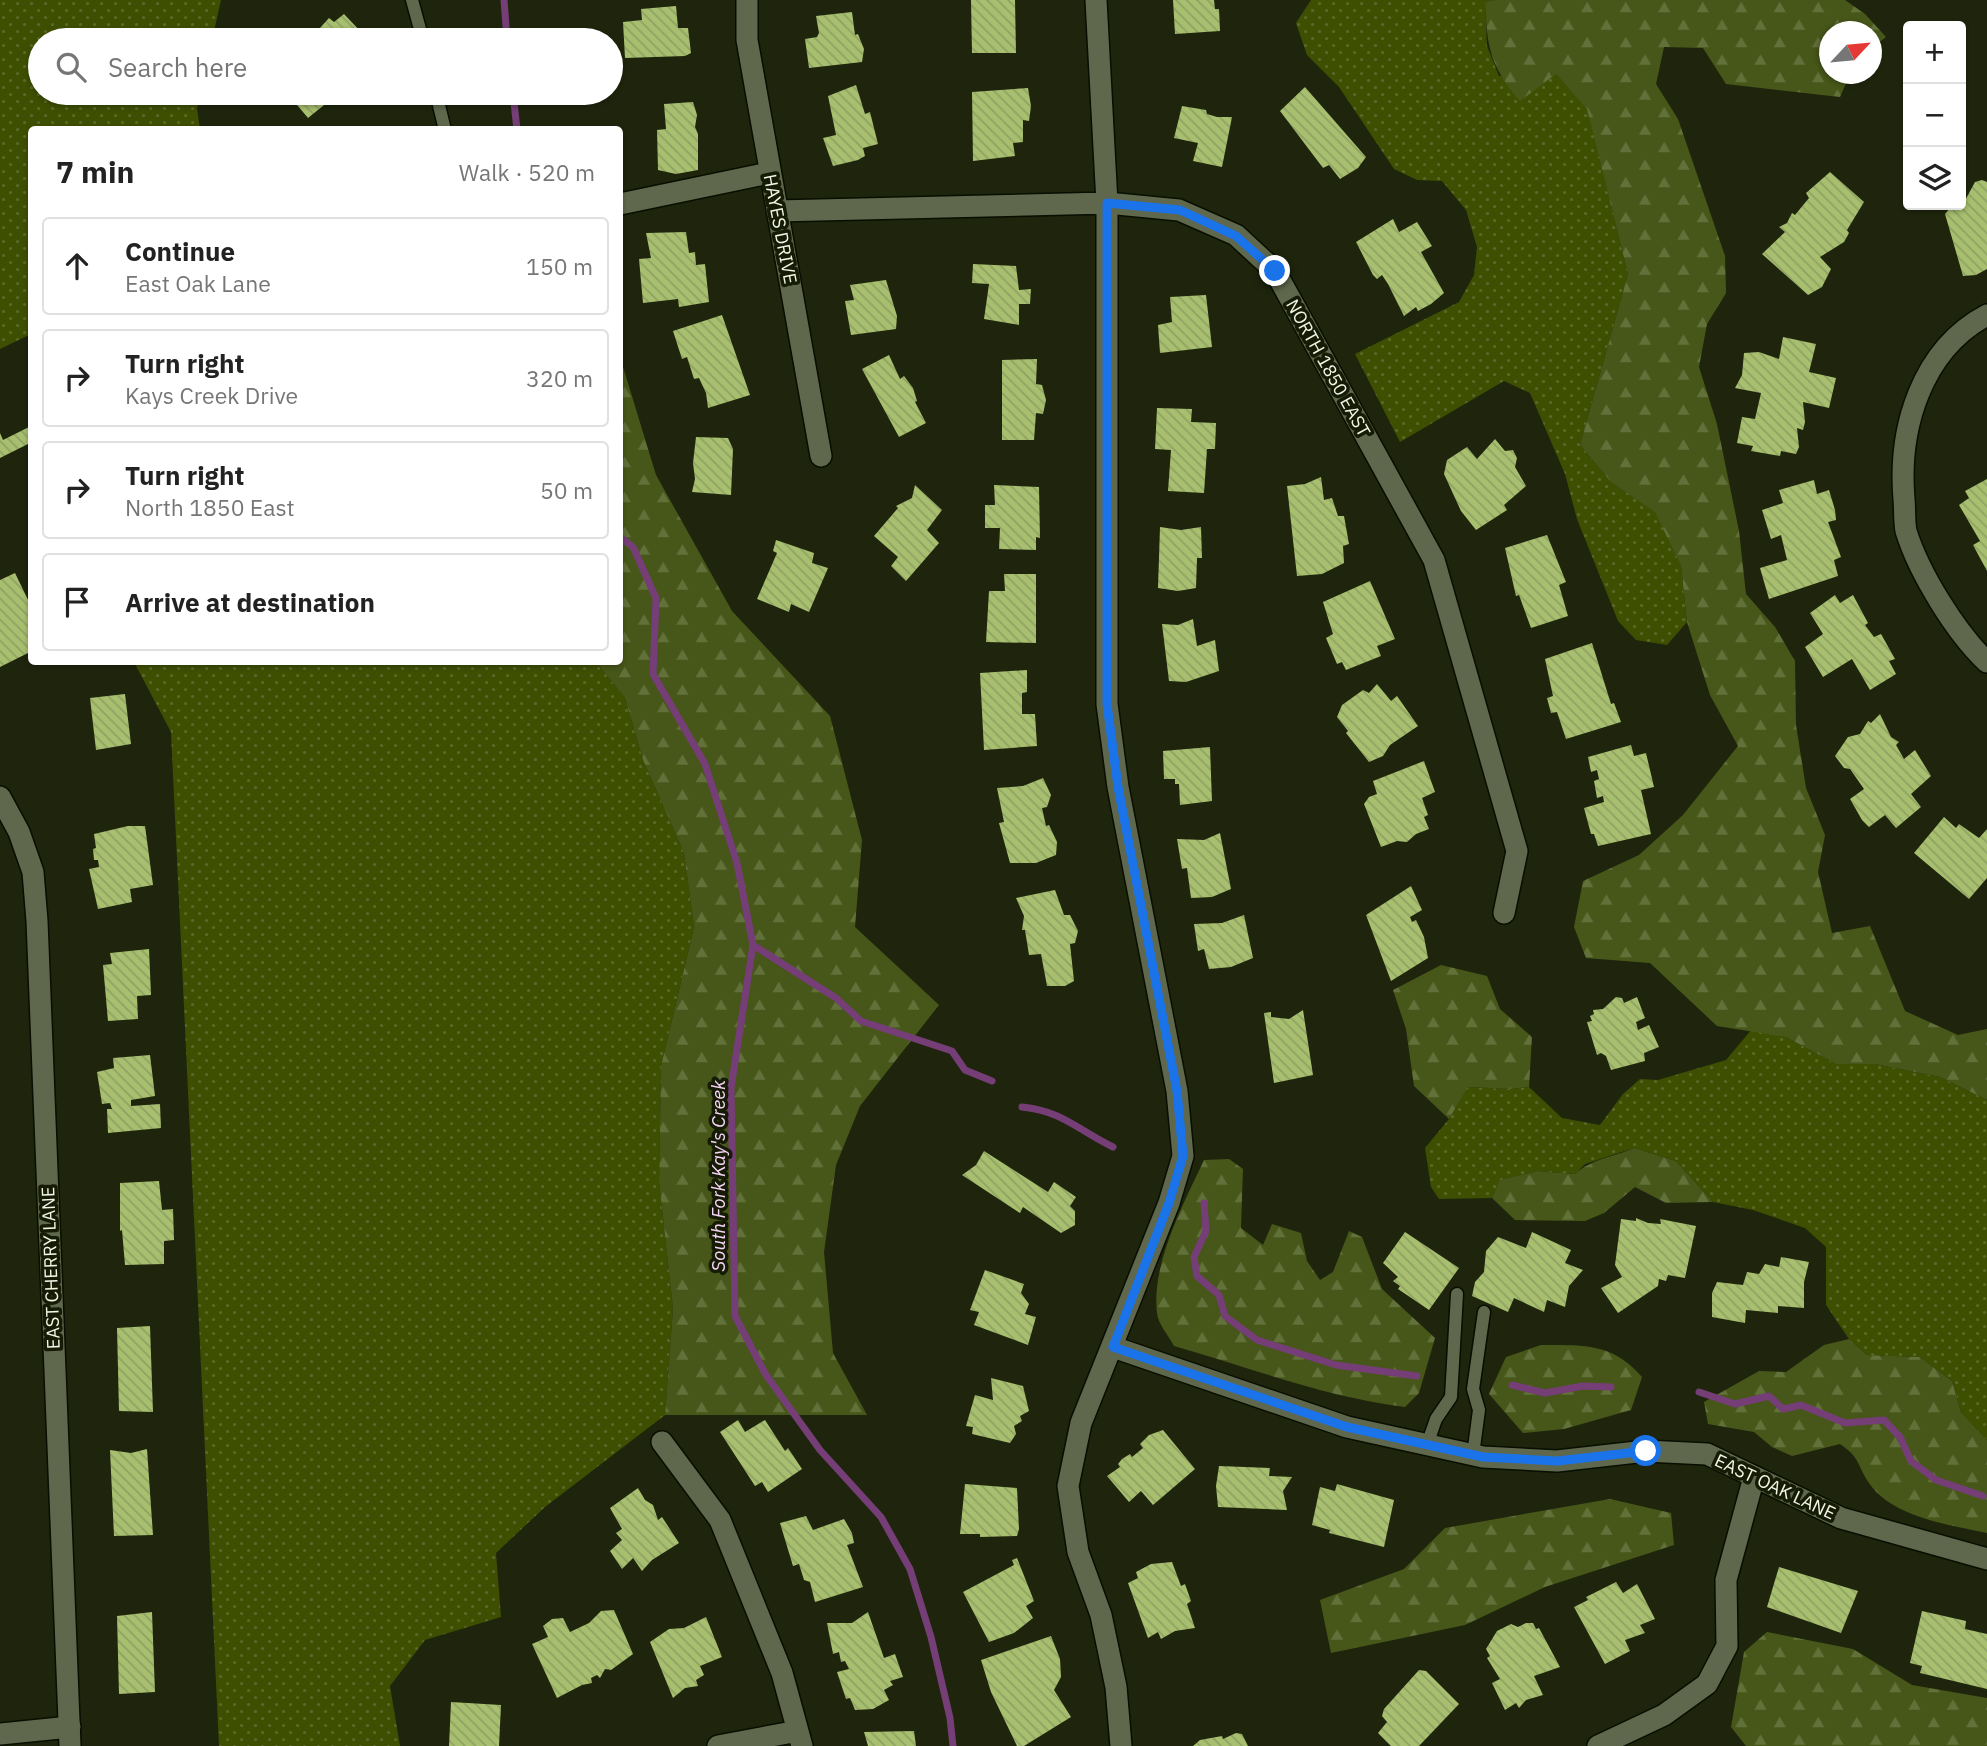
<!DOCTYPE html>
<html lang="en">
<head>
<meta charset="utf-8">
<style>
  :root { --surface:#fff; --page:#f6f6f6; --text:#222; --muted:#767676; --line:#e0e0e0 }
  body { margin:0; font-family:"IBM Plex Sans",sans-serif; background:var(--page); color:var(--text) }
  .controls { position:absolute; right:21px; top:21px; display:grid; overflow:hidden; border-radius:7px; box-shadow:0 2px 5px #0004 }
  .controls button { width:63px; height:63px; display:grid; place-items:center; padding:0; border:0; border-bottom:2px solid var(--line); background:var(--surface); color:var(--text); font:35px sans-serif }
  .compass { position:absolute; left:1819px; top:21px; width:63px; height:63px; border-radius:50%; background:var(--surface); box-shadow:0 2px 5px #0004; rotate:64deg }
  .stop { position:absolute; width:21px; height:21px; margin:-16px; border:5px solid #1a73e8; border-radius:50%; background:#fff }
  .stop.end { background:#1a73e8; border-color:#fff; box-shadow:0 2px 7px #0008 }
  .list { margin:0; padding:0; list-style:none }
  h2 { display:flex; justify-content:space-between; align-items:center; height:91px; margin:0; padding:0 28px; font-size:30px }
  h2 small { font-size:23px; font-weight:400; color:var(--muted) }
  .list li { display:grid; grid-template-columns:46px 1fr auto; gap:21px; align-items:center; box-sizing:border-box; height:98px; margin:0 14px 14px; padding:0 14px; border:2px solid var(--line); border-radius:7px }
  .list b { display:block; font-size:26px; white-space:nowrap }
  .list p { margin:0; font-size:23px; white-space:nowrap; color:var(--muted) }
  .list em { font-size:23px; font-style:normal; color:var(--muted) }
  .icon { flex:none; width:38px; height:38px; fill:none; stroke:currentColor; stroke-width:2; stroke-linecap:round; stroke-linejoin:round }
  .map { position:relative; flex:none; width:1987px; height:1746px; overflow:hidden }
  .search { position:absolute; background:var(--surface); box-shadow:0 2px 5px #0004; left:28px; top:28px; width:595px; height:77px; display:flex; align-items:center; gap:18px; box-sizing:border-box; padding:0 24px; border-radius:38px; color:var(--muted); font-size:26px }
  .panel { position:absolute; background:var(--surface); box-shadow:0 2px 5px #0004; left:28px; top:126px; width:595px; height:539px; border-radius:7px }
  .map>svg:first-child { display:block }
  .grass { fill:url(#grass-dots) }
  .forest { fill:url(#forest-firs) }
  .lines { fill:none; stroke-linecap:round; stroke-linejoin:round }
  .stream { stroke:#753e77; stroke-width:7 }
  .building { fill:url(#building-back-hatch) }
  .service-casing { stroke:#080e00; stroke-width:15 }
  .minor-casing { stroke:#080e00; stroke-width:24 }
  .tertiary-casing { stroke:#080e00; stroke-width:24 }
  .service { stroke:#5f684c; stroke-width:12 }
  .minor { stroke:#5f684c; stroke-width:21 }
  .tertiary { stroke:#5f684c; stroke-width:21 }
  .route { stroke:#1a73e8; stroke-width:9 }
  .labels { text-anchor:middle; stroke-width:7; stroke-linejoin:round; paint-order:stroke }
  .street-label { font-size:18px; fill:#f1f6e7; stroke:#151b04 }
  .water-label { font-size:19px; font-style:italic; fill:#f6d5f6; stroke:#151b04 }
</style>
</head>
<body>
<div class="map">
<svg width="1987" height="1746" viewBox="0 0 1987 1746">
  <defs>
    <pattern id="grass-dots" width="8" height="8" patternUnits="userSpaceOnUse" patternTransform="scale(1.75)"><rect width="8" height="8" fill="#3e4f02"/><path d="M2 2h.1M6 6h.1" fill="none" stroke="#5a6927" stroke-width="1.8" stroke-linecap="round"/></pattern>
    <pattern id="forest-firs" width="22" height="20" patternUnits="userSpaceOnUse" patternTransform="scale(1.75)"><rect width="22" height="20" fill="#475719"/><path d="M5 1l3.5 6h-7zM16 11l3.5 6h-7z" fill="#62703a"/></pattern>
    <pattern id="building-back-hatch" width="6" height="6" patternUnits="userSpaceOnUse" patternTransform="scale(1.75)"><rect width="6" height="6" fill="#a7bf6e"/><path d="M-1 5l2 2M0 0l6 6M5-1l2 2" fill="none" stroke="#8fa264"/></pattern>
  </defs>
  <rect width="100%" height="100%" fill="#1e250c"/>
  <path class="grass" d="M0,0H221L212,40H40V93H201L197,109L200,129L32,130L31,334L0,349Z
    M1311,0H1495L1485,2L1487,46L1499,76L1556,74L1587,108L1628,274L1580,445L1611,482L1655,511L1681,566L1687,622L1667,645L1636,640L1618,621L1577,519L1565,474L1530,393L1504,381L1400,442L1355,354L1459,302L1474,275L1477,247L1466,210L1442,181L1417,180L1394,169L1339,87L1307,55L1296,23Z
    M134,662H596L625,698L643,760L684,853L694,927L661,1066L659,1182L673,1308L665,1415L545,1507L496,1553L501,1617L425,1640L390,1686L400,1746H219L171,732Z
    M1752,1029L1786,1037L1836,1064H1875L1940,1077L1987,1100V1440L1961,1412L1952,1381L1920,1357L1867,1355L1849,1339L1826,1305V1247L1805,1228L1753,1210L1713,1202L1676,1161L1634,1148L1585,1164L1575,1174L1537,1171L1501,1180L1492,1198L1439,1199L1431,1187L1425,1148L1449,1119L1467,1087L1510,1089L1529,1087L1562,1118L1600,1125L1623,1094L1640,1079L1658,1080L1726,1060Z"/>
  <path class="forest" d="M1495,0H1845L1865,14L1886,37L1872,48L1871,32H1829V74H1850L1840,97L1726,84L1703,48L1664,47L1656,84L1678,119L1725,256L1726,293L1707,324L1699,367L1717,424L1739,531L1746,594L1775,627L1795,661L1796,725L1806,788L1825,835L1818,872L1832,933L1870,926L1905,1011L1958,1035L1987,1029V1100L1940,1077L1875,1064H1836L1786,1037L1717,1026L1650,963L1586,958L1574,927L1583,881L1639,855L1683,815L1738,746L1710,695L1687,622L1681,566L1655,512L1611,482L1580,445L1628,274L1587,109L1556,74L1520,101C1490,66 1487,48 1485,2Z
    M620,357L656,475L732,611L830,716L862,840L855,927L939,1005L860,1106L836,1165L824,1252L833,1353L867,1415H665L673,1308L659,1182L661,1066L694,927L684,853L643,760L625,698L596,662H620Z
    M1441,965L1487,976L1500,1009L1532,1037L1529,1087L1510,1089L1468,1087L1449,1119L1414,1086L1406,1029L1393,990Z
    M1634,1148L1676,1161L1713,1202L1666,1203L1635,1187L1604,1213L1585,1221L1515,1220L1492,1198L1500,1180L1537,1171L1575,1174C1591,1159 1614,1157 1634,1148Z
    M1229,1159L1243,1169L1241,1228L1263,1245L1272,1224L1301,1233L1307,1261L1320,1280L1333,1272L1349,1231L1362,1237L1382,1289L1435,1338L1419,1393L1405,1407C1325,1397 1251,1368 1174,1346C1169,1336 1158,1324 1157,1313C1151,1264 1184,1203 1204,1160Z
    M1849,1339L1867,1355L1920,1357L1952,1381L1961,1412L1987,1440V1533C1949,1525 1892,1517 1869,1483C1857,1465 1860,1457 1840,1444L1792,1456L1772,1447L1754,1432L1708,1424L1704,1402L1759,1371L1786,1372L1824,1345Z
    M1541,1345C1583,1345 1613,1343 1642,1377L1631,1410L1564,1429L1523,1433L1489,1394L1506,1357Z
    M1610,1499L1671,1513L1674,1545L1545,1587L1465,1625L1331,1653L1320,1600L1404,1569L1445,1528Z
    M1767,1632L1853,1649L1912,1685L1987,1698V1746H1746L1731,1727L1744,1652Z"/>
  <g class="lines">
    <path class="stream" d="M504,0L507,40
      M513,93L517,130
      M620,537L633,547L656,598L653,674L705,764L737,863L753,945L731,1088L735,1316L766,1375L820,1450L881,1517L910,1569L931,1637L950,1718L953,1746
      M753,945L836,998L861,1021L952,1051L965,1070L992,1081
      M1022,1107C1063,1111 1079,1131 1113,1147
      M1204,1203L1206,1231L1194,1257L1197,1276L1219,1295L1225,1316L1257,1340L1336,1365L1417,1376
      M1512,1385L1545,1393L1583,1386L1611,1387
      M1699,1392L1735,1404L1769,1396L1783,1409L1801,1405L1845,1423L1884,1420L1900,1437L1911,1461L1936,1480L1983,1496"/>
  </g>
  <path class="building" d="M971,0H1015L1016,53H972Z
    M1173,0H1214L1215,9H1219L1220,31L1175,34Z
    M676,6L678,28H688L691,53L685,56L625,58L623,22L642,20L641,9Z
    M852,12L855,35L858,34L864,49L862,62L809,68L805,39L817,37L819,33L816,16Z
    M344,14L363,34L357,40H309L329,18L334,22Z
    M856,85L865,114L870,112L878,144L863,148L865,156L858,160L833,166L823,138L836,135L828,96Z
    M1305,87L1366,157L1358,168L1340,179L1329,165L1323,168L1280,111Z
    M1028,88L1031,106L1029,121L1023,120V142L1013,143L1015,156L973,161L972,92Z
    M287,93H339L308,118Z
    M693,102L697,115L695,127L698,134V170L676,174L658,170L657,130L666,129L664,104Z
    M1182,106L1206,110L1207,114L1217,117H1232L1222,167L1193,161L1198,143L1174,138Z
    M1830,172L1864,202L1847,230L1849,233L1844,242L1820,257L1831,269L1822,287L1808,295L1762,254L1785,232L1779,227L1787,223L1792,213L1795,215L1809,198L1806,193Z
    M1982,180L1987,182V269L1976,275L1963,276L1945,214L1950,208L1962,206L1975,182Z
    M1393,219L1399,232L1417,222L1432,246L1421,252L1444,293L1431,304L1418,311L1416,307L1404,316L1388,284L1382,275L1377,279L1373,275L1356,242Z
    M686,232L689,253L695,252L696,265L705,264L709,302L679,307L678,299L643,303L639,259L651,258L646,233Z
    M973,264L1016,266L1019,290L1031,289L1030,304H1019V325L984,319L989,284L972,283Z
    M886,280L897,316L896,329L851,335L845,301L854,300L850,285Z
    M1206,295L1212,347L1160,353L1158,325L1172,322L1170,297Z
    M722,315L750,395L708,408L706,393L699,378L694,379L687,357L682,359L673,331Z
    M1783,337L1816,344L1809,372L1836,378L1829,408L1803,402L1805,422L1803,430L1797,428L1799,447L1796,454L1781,451L1780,456L1751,451L1753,446L1737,443L1742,417L1755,419L1761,393L1735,388L1742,375L1744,353L1759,352L1779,359Z
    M889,355L900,379L904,376L913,388L917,401L915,402L926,423L899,437L862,369Z
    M1037,359L1036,384L1042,385L1046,400L1043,414L1036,413L1034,440H1002V360Z
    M1157,408L1192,409L1191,422L1216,423L1215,449H1207L1204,493L1168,491L1171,450L1155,449Z
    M29,427L32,442L0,458V433L3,440Z
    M696,437L728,438L733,449L731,495L692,492L695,479L693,463Z
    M1495,439L1505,451L1513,450L1517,458L1515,467L1526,486L1504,505L1507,510L1476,530L1461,511L1444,474L1447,460L1467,447L1477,459Z
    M1321,477L1324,500L1332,498L1338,516H1344L1349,544L1343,546L1344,563L1322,574L1297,576L1287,486L1305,484Z
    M1987,479V571L1973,545L1980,541L1959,505L1969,498L1965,491Z
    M1814,480L1817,494L1829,490L1835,510L1836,520L1828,522L1841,557L1834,560L1838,576L1769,599L1760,568L1787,560L1781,535L1771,539L1762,510L1783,503L1779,490Z
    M915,485L942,510L927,530L939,543L906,581L891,566L898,557L874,536L898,508L896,506L912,498Z
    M994,485L1039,487L1040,538L1036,537V550L999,549L1000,528H985V505H995Z
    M1160,527L1181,530L1201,527L1202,558H1197L1196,588L1178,591L1158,588Z
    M1547,535L1566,582L1559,585L1568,616L1531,628L1519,595L1516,596L1505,548Z
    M776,540L814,553L812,563L828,568L809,612L791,604L789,612L757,599L777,553L773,551Z
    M15,573L32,608V651L0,667V580Z
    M1004,574H1036V643L986,642L989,591H1005Z
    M1370,581L1395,639L1377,646L1381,656L1346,670L1342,662L1337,664L1326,638L1333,634L1323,602Z
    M1835,595L1840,603L1853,595L1868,623L1865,625L1874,637L1881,634L1895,659L1889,661L1896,674L1870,690L1852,659L1823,677L1805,647L1823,634L1810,613Z
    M1193,619L1197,646L1215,640L1219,671L1186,682L1169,681L1162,624L1178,625Z
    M1592,643L1611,704L1614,703L1621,722L1566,739L1557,712L1551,713L1547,698L1553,696L1545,659Z
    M1027,670V692L1022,693V714H1035L1037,746L984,750L980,673Z
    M1377,684L1391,701L1397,696L1418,726L1390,745L1383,756L1369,762L1346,733L1348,731L1337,717L1342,705L1363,690L1369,693Z
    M125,694L131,744L96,750L90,698Z
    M1880,714L1891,737L1899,742L1896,745L1904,759L1915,750L1931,776L1911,794L1921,807L1896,828L1885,815L1869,827L1862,820L1850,799L1864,789L1850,769L1844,768L1835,756L1848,737L1860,734L1868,721L1871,723Z
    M1631,745L1634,756L1646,753L1654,787L1641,790L1651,834L1598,846L1594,834H1591L1584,808L1604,802L1603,796L1597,798L1594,781L1599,779L1597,770L1591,772L1588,757Z
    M1210,747L1212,801L1180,805L1179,784H1175V779H1164L1163,751Z
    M1424,761L1435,792L1422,798L1428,815L1424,817L1429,829L1416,834L1407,842L1397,841L1381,847L1364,804L1369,797L1377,794L1373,781Z
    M1043,778L1051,795L1047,807L1042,808L1046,826L1049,825L1057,842L1056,855L1036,863H1010L999,823L1004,822L997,788L1023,786Z
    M1944,817L1956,828L1959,824L1979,838L1987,829V878L1969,899L1914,853Z
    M128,826H145L153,885L130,889L132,902L98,909L89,869L99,867L98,860H94L93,849L96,848L94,834Z
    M1220,833L1231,889L1212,897L1191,898L1187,868L1182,869L1177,839L1204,840Z
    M1411,886L1422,910L1410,917L1412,922L1416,920L1424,937L1428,958L1391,981L1366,915Z
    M1055,890L1064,915H1070L1078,931L1075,943L1070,944L1074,981L1065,986H1047L1041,954L1029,955L1025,930H1022L1024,916L1016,898Z
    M1244,915L1253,958L1231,967L1209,969L1204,949L1198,951L1194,924L1222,923Z
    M149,949L151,995L137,996L138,1019L108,1021L103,965L112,964L110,953Z
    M1616,997L1622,998L1624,1003L1637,997L1645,1018L1636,1022L1638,1030L1649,1025L1659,1047L1644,1053L1645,1061L1611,1070L1606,1056L1601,1053L1597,1055L1587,1022L1592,1021L1590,1016L1594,1014L1593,1010L1603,1009Z
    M1303,1010L1313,1075L1274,1083L1264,1013L1271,1012V1017L1289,1019Z
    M150,1055L155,1096L131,1100V1106L160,1104L161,1128L108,1133L107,1109H112L110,1103L102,1104L97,1072L114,1068L113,1058Z
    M984,1151L1048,1192L1054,1182L1076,1197L1070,1206L1075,1211V1225L1061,1233L1023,1207L1020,1213L962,1175L976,1165Z
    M159,1181L162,1210L173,1209L174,1240L164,1241V1264L125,1265L122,1230L120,1231V1183Z
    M1636,1218L1648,1223L1661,1224L1660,1219L1696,1226L1685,1278L1668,1275L1666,1281L1659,1279L1658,1286L1618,1313L1601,1288L1622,1277L1615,1265L1621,1219L1636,1221Z
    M1405,1232L1459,1268L1429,1310L1398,1289L1400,1286L1393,1281L1398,1277L1383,1263Z
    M1532,1232L1571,1250L1565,1263L1583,1270L1569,1286L1565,1307L1547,1300L1544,1312L1514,1298L1508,1312L1472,1296L1475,1282L1484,1272L1486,1251L1498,1237L1526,1248Z
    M1781,1257L1809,1262L1804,1282V1308L1778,1306V1313L1746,1310L1745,1323L1712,1317V1293L1717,1282L1743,1285L1747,1272L1759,1274L1765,1264L1779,1267Z
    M985,1270L1024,1284L1021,1293L1029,1304L1025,1314L1036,1317L1028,1345L974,1325L979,1312L970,1310Z
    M150,1326L153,1412L119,1411L117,1328Z
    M991,1378L1023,1386L1029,1411L1020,1416L1022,1421L1014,1426L1016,1434L1010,1443L972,1434L973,1427L966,1426L975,1395L993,1400Z
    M738,1420L745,1432L765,1420L785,1451L788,1448L802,1469L768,1492L762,1482L755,1486L720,1432Z
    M1163,1430L1195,1469L1153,1505L1141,1491L1129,1502L1107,1476L1120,1467L1118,1464L1122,1459L1130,1454L1132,1457L1143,1448L1140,1444L1149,1435Z
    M147,1449L153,1535L114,1536L110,1450L131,1453Z
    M1219,1466L1270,1468L1269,1476L1292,1477L1283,1491L1287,1510L1218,1507L1216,1486Z
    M965,1484L1017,1488L1019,1529L1017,1536L980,1537V1534H960Z
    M1337,1484L1394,1500L1384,1547L1329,1533L1330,1530L1312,1525L1320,1487L1335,1491Z
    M638,1488L645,1500L653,1505L658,1520L662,1517L679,1543L652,1560L642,1571L633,1558L622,1569L610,1551L622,1540L616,1533L622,1529L610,1508Z
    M806,1516L813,1530L844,1519L852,1533L854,1543L847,1545L863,1587L815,1602L810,1582L804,1580L799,1564L793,1566L780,1523Z
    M1017,1558L1034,1601L1026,1606L1033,1618L1014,1633L989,1642L963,1592L1014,1565L1012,1560Z
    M1172,1562L1181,1586L1185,1584L1191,1601L1187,1604L1195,1628L1175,1631L1161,1639L1158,1632L1148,1638L1128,1583L1138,1578L1136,1572L1151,1564Z
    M1779,1567L1858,1591L1841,1633L1767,1607Z
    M1616,1582L1623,1593L1637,1584L1655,1619L1640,1625L1645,1633L1625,1640L1630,1651L1605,1664L1574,1607L1588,1600L1586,1597Z
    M614,1610L633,1654L611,1670L605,1669L600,1678L597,1675L591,1678L592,1683L582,1685L557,1698L532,1644L548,1637L543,1626L552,1619L563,1618L570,1632L589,1623L601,1611Z
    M1922,1611L1966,1621L1965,1629L1987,1634V1689L1920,1673L1922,1666L1910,1663Z
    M152,1612L155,1692L119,1694L117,1616Z
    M868,1612L884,1658L895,1654L903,1677L890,1681L893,1685L884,1690L889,1700L873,1709L855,1710L850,1698L846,1699L837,1672L849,1669L845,1661L841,1662L839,1652L833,1654L827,1623H852Z
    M706,1617L722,1657L700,1666L704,1675L696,1680L698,1686L685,1688L673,1698L650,1642L669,1629L684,1628Z
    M1526,1623H1533L1536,1629L1539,1628L1560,1667L1534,1676L1543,1695L1526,1700L1519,1708L1516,1703L1505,1710L1492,1683L1500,1679L1487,1658L1490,1656L1486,1649L1497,1631L1511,1624L1518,1627Z
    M1051,1636L1060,1659L1061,1677L1054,1690L1071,1717L1024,1746H1017L991,1692L981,1660Z
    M1419,1670L1426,1671L1459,1704L1419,1746H1391L1378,1733L1387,1722L1382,1716L1384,1709Z
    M451,1702L501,1705L499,1746H449Z
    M914,1731L916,1746H868L864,1732Z
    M1236,1733L1242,1734L1248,1746H1193L1200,1740L1222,1736L1223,1739Z"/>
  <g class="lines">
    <g class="service-casing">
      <path id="service" d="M412,0L423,40
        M436,93L445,130
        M1427,1445L1436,1419L1451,1397L1457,1294
        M1473,1455L1479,1410L1473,1389L1484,1312"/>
    </g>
    <g class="minor-casing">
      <path id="minor" d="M747,0V40L821,456
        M1096,0L1107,203V704L1118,787L1177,1091L1183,1156L1169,1203L1081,1423L1068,1486L1078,1552L1101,1615L1116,1687L1121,1746
        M620,204L769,173
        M777,211L1107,203L1179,210L1236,235L1275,271L1434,560L1517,851L1504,913
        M1987,315C1921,350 1898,429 1904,499C1905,509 1904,521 1906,531C1919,573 1956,633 1987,662
        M1113,1347L1347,1427L1483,1457L1557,1461L1646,1451L1707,1454L1841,1518L1987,1559
        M662,1442L720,1520L782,1673L802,1746
        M0,1734L70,1727
        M718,1746L798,1731
        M1598,1746L1664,1715L1707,1684L1727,1646L1726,1580L1754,1477"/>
    </g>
    <g class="tertiary-casing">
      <path id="tertiary" d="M0,797L19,832L33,872L37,921L70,1746"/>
    </g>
    <use href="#service" class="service"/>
    <use href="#minor" class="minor"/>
    <use href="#tertiary" class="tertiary"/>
  </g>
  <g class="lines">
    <path class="route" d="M1275,271L1236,236L1180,210L1107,203V704L1118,787L1177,1091L1183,1156L1169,1203L1113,1347L1347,1427L1483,1457L1557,1461L1646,1451"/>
  </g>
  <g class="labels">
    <g class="street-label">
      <text transform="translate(780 229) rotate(79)" y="6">HAYES DRIVE</text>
      <text transform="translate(1328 368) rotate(61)" y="6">NORTH 1850 EAST</text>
      <text transform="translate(51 1268) rotate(-92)" y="6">EAST CHERRY LANE</text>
      <text transform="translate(1775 1487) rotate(25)" y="6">EAST OAK LANE</text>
    </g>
    <g class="water-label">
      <text transform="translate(718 1176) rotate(-90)" y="7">South Fork Kay's Creek</text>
    </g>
  </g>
</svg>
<div class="controls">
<button>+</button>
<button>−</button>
<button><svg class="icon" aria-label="layers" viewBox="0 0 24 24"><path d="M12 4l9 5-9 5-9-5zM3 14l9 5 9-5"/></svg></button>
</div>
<svg class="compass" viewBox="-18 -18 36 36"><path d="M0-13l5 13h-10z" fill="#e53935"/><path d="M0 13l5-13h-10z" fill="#767676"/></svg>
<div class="stop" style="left:1646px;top:1451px"></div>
<div class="stop end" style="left:1275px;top:271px"></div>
<div class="search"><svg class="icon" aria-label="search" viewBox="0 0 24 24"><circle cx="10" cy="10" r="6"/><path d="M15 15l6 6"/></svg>Search here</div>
<section class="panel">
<h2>7 min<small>Walk · 520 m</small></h2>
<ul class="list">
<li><svg class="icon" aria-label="ahead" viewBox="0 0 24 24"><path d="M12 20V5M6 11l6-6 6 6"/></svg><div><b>Continue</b><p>East Oak Lane</p></div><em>150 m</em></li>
<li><svg class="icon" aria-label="right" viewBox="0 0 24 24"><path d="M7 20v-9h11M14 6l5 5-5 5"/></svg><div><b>Turn right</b><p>Kays Creek Drive</p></div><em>320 m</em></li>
<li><svg class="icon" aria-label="right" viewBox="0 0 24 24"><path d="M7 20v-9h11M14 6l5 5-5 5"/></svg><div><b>Turn right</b><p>North 1850 East</p></div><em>50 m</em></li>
<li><svg class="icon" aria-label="arrive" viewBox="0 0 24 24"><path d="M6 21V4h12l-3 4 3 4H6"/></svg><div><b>Arrive at destination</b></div></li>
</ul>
</section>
</div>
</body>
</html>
